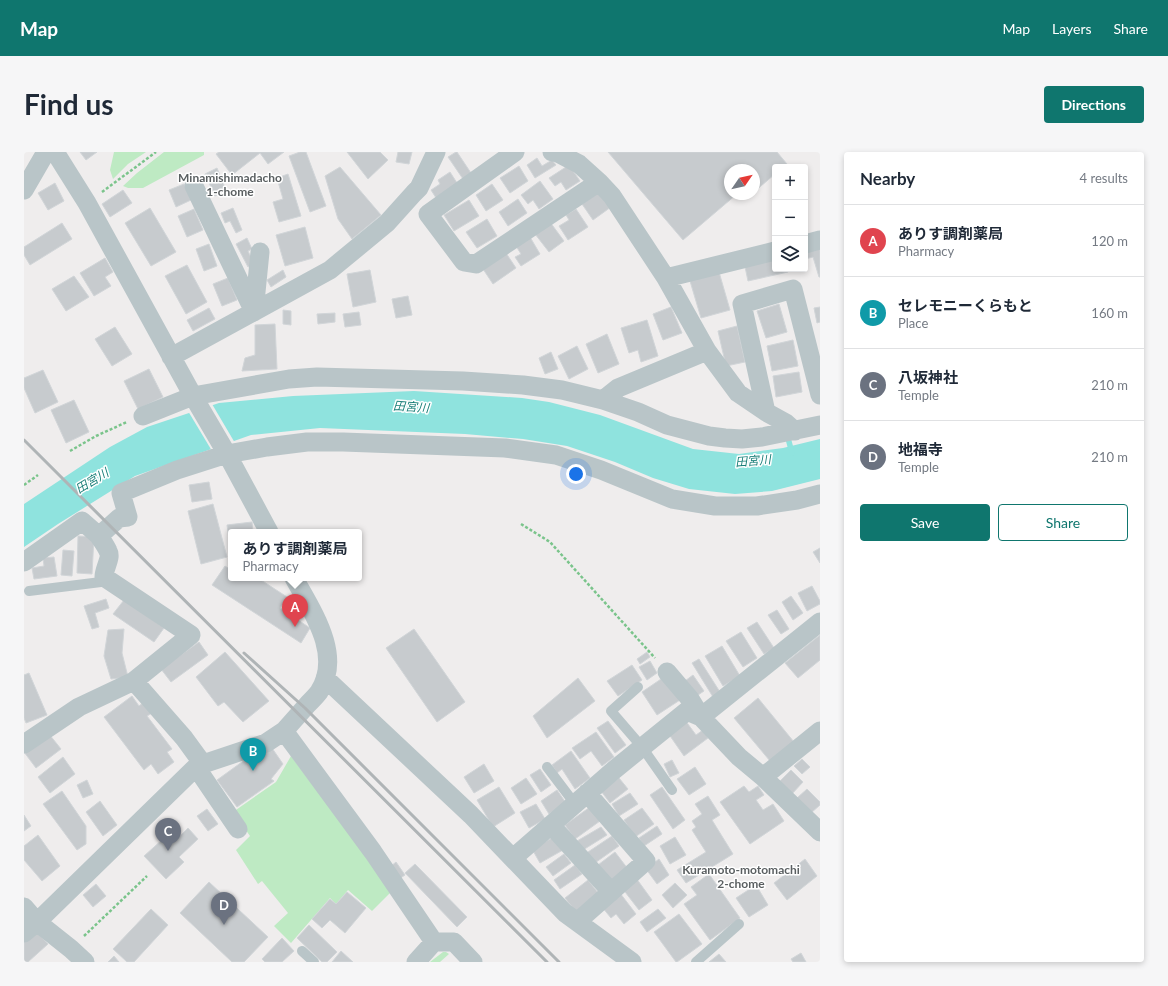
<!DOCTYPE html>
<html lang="en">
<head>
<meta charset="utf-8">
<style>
  :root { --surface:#fff; --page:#f6f6f7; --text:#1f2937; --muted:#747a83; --line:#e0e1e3; --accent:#0f766e }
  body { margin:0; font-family:Lato,"Noto Sans JP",sans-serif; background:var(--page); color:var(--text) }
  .controls { position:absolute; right:12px; top:12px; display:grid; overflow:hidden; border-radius:4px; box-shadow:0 2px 6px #0003 }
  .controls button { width:36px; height:36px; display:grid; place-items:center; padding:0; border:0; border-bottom:1px solid var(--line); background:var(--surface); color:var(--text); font:20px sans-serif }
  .compass { position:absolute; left:700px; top:12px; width:36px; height:36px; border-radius:50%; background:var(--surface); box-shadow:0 2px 6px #0003; rotate:56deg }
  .you { position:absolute; left:552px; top:322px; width:14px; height:14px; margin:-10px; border:3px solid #fff; border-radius:50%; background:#1a73e8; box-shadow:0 0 0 6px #1a73e833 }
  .badge { display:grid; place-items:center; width:26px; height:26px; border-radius:50%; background:var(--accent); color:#fff; font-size:13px; font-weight:700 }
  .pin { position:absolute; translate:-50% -33px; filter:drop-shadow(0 1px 2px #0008) }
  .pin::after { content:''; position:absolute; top:21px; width:14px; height:12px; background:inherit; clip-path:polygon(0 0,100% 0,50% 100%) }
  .popup { position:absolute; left:204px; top:377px; width:134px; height:52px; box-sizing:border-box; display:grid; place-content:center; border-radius:4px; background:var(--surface); filter:drop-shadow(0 1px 3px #0005); font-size:13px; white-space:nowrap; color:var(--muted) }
  .popup b { font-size:15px; color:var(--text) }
  .popup::after { content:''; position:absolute; left:50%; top:100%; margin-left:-8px; border:8px solid transparent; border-top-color:var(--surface) }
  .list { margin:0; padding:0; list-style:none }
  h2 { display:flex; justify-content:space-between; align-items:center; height:52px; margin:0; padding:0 16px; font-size:17px }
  h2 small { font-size:13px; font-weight:400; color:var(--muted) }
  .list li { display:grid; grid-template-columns:26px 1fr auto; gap:12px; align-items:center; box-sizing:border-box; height:72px; padding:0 16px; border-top:1px solid var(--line) }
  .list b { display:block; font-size:15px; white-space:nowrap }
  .list p { margin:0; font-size:13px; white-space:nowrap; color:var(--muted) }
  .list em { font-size:13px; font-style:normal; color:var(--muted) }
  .actions { display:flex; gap:8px; padding:12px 16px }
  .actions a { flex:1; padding:9px 0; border:1px solid var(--accent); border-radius:4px; text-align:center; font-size:14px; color:var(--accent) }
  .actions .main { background:var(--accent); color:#fff }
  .icon { flex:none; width:22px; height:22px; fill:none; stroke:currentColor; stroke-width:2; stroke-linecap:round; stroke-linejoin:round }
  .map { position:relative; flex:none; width:796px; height:810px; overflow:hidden; border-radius:4px }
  header { display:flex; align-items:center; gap:24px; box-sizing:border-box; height:56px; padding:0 20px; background:var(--accent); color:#fff }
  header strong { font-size:19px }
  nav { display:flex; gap:22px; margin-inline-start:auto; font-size:14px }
  .intro { display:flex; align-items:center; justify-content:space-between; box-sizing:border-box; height:96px; padding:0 24px }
  h1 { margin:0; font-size:28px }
  .button { padding:10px 18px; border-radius:4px; background:var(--accent); color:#fff; font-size:14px; font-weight:700 }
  main { display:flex; gap:24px; padding:0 24px }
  aside { flex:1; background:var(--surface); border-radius:4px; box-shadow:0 2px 6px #0003 }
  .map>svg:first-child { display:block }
  .green { fill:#beeac3 }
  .water { fill:#8fe3de }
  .pier { fill:#efeded }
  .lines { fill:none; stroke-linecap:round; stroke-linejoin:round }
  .stream { stroke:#8fe3de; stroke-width:5.5 }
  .building { fill:#c7cbce; stroke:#d1d5d8 }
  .path { stroke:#7ac48b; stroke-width:2.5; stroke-dasharray:3 2; stroke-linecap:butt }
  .lane { stroke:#b9c5c8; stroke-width:10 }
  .street { stroke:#b9c5c8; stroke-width:19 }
  .rail { stroke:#afb4b6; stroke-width:3 }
  .labels { text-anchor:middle; stroke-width:3; stroke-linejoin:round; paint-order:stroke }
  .neighbourhood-label { font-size:12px; font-weight:bold; fill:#5a5f61; stroke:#fff }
  .water-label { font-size:12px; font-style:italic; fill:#177e77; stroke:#fff }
</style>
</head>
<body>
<header>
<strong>Map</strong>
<nav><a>Map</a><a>Layers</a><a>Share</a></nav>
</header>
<div class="intro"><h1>Find us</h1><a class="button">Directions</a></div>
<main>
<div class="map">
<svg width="796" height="810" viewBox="0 0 796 810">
  <rect width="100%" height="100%" fill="#efeded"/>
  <path class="green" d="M90,0H122L104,12L89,27L86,18Z
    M140,0H180V3L119,36H104L99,34L113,21Z
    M267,604L368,739L348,759L324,738L312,752L306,746L267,791L250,774L264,761L238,729L234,732L212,698L226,684L209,660L252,630Z
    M419,800H422L425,802L416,810H406Z"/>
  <path class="water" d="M390,239L498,246L525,250L576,263L669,297L715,302L759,296L796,287V327L748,339L711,342L665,337L629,326L591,310L543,294L499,287L441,282L296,276L227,283L111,324L34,372L0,395V352L86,295L123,275L195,251L269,244Z"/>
  <path class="pier" d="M188,252L211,291L188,299L164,259Z"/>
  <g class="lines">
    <path class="stream" d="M764,286L768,301"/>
  </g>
  <path class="building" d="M56,0H73L62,8Z
    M195,0H260L244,12L236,1L208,23L192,2Z
    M276,0H282L302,54L286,60L265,4Z
    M323,0H356L364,8L344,27Z
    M374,0H388L385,12L372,10Z
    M432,0H433L447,21L439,27L424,5Z
    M584,0H753L763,12L760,15H751V22L730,40V18H706V42H713L659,88Z
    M513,6L518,14L528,8L532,13L511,26L503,13Z
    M545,13L556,29L542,38L537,30L531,34L525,26Z
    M495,14L504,29L486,41L476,26Z
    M316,15L357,63L328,87L314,67L301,24Z
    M193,16L202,38L191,44L181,22Z
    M426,20L435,34L414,49L407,38L416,32L414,28Z
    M264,22L277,64L255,70L249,50L259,47L253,26Z
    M516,29L529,47L515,57L509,48L504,52L497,43Z
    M31,31L40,49L24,58L14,41Z
    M160,32L167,48L152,55L145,38Z
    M468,32L479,48L462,59L452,43Z
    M99,38L108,51L86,65L78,52Z
    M576,39L587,55L569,68L558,52Z
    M494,47L503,61L484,74L475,60Z
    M445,48L455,64L430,79L420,63Z
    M126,56L152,100L127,114L101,71Z
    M209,56L218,78L212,81L206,69L201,71L197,61Z
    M170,57L179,78L163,85L154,64Z
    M552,57L564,75L544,88L535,74L545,68L542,63Z
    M463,67L473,84L453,96L442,80Z
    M526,70L540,89L525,100L511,82Z
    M38,71L48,87L6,113L0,103V95Z
    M281,75L289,106L261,114L252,83Z
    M506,85L516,102L497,114L491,105L497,102L492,94Z
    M223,86L228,97L224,99L230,112L224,115L212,92Z
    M185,92L193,114L180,119L172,97Z
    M796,93V125H795L789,105L781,107V97Z
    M482,101L492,116L469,132L459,117Z
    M751,103V117H764V120L724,129L720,110Z
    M81,106L89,120L81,125L87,134L70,144L56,121Z
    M163,113L183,150L162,162L141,124Z
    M259,118L262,125L247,135L243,128Z
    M346,118L352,150L329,155L323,122Z
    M695,120L706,158L677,166L666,129Z
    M50,124L65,145L42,159L28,137Z
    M204,126L213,148L198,154L189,132Z
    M384,144L388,163L372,166L368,147Z
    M755,152L763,180L742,186L733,159Z
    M647,155L658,181L639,188L629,162Z
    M796,155V170L793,171L790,156Z
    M185,156L191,167L169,179L163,168Z
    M259,158L267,159V173L259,172Z
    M335,160L337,173L321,175L319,162Z
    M311,161V170L294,172L293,162Z
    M623,168L634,204L617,210L614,198L605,201L597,176Z
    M251,172L253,217L218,219L221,206L231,203V173Z
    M713,174L721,210L702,214L694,179Z
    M91,175L108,202L88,214L71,187Z
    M583,182L595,212L574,221L562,192Z
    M769,188L774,214L748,219L743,194Z
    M553,194L564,217L545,227L534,204Z
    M527,200L534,217L521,222L515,206Z
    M125,217L139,245L114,257L100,229Z
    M19,218L34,250L11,261L0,236V226Z
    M775,220L778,240L752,245L749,224Z
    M50,248L65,280L42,291L27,258Z
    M185,330L188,347L168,350L165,333Z
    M189,352L203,405L177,412L164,359Z
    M228,370L229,380H207V402L203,373Z
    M54,384L70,385L68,422L53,421Z
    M796,396V411L789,400Z
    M39,398L50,399L48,424L37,423Z
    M30,405L33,424L10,427L8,416L20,414L19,406Z
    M201,414L207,418V426H234L263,445L256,456L286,476L277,491L188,433Z
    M788,434L796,449V452L783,459L774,441Z
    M767,444L779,461L769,468L758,450Z
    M82,447L85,456L71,461L75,475L68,477L60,454Z
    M100,448L140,476L130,490L89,462Z
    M753,458L765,477L757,482L744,463Z
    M733,470L750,496L740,502L723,476Z
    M100,477L98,501L104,525L87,527L80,504L84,478Z
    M390,477L441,550L413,570L362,496Z
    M717,480L733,506L719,515L702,489Z
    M796,483V508L774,526L761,511Z
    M175,490L184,503L147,530L137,517Z
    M698,494L716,524L699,534L681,504Z
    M201,500L245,549L219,570L200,550L194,554L172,525Z
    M623,500L626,505L616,512L613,507Z
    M675,507L696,540L689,545L668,511Z
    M626,509L633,521L623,528L615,515Z
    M608,513L618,528L594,544L583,529Z
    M5,521L23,563L2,571L0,566V523Z
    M669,523L680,539L671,545L661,529Z
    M640,525L656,548L633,563L618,540Z
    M554,526L571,549L523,586L509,564Z
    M108,544L115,554L120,550L128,561L123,564L148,597L143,600L150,610L134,622L127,612L120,618L80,565Z
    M734,546L770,590L746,609L710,566Z
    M661,568L672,583L679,578L684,586L660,604L644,581Z
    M584,569L602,593L591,601L573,576Z
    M572,580L590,605L578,614L567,599L556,607L548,596Z
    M25,582L37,597L12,616L0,600Z
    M248,596L259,612L247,627L250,629L213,655L193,628L229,602Z
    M547,599L566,626L551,637L538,617L533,621L528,613Z
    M39,605L51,622L26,641L14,625Z
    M778,607L786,615L778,622L770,614Z
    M648,608L655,621L646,625L640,612Z
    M460,612L470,629L450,641L440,625Z
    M671,615L682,632L665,643L653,627Z
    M516,617L527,633L517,640L506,623Z
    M767,618L779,630L767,643L753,632Z
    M502,626L513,642L497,652L487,636Z
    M595,626L604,637L586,651L577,639Z
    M63,628L69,642L59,646L53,633Z
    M720,634L725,640L734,634L740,643L732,648L739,658L749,652L760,669L726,692L696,650Z
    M475,635L491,661L469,675L453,648Z
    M638,635L661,668L649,677L626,643Z
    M783,637L796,650V653L787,661L773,646Z
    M533,638L542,651L525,662L517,649Z
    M38,639L62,674V692L53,698L19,652Z
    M606,641L614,652L595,664L588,652Z
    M684,644L696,663L688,668L709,702L662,731L653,718L682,700L668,678L672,675L668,669L678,662L671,652Z
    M76,649L93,673L79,684L62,660Z
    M512,652L521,667L505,676L496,660Z
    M566,655L576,669L551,687L541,673Z
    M618,656L630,672L611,685L600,668Z
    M183,657L194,672L184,679L173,664Z
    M0,663L7,674L0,679Z
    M633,674L638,682L620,694L615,686Z
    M577,675L583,683L559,698L553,689Z
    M164,676L174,687L155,705L160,710L142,727L120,704L139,687L146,694Z
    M14,683L36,714L18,729L0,708V694Z
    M588,684L595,694L568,713L561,702Z
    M651,685L662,703L646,712L636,694Z
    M528,686L539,698L516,711L508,697Z
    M591,700L604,717L586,730L574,713Z
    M540,702L547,711L529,724L522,715Z
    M635,707L645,723L633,732L622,717Z
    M781,707L793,724L763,748L750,731Z
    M372,710L381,723L375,727L366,715Z
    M391,712L443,765L433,775L381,721Z
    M551,713L558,722L536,737L530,728Z
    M685,722L716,766L686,788L660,752L673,743L667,735Z
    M612,726L628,748L615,758L598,736Z
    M564,728L575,742L552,760L541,746Z
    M185,730L244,785L220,810H208L156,761Z
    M651,731L663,743L649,756L638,743Z
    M72,732L82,744L69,755L59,743Z
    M732,733L744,753L725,765L712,746Z
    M323,740L342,756L321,781L306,768L298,776L288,767L306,747L312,752Z
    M596,741L612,762L600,772L592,762L587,766L578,755Z
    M127,757L144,773L110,810H103L89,797Z
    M634,757L642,766L623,780L616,770Z
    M655,762L678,792L653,810H652L630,780Z
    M285,773L313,800L303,810H298L273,786Z
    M11,778L24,792L4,810H0V788Z
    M258,786L270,799L258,810H241L238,807Z
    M317,799L329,810H308Z
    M777,801L782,810H769L767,807Z
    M695,802L702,810H685Z
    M90,804L95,810H84Z"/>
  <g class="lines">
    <path class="path" d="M78,40L132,0
      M46,299L72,284L103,270
      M0,333L14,323
      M497,372L526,390L631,506
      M60,784L123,724"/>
    <path class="lane" d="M5,439L85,429
      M614,535L587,559L618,595L648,638
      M523,615L551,652
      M278,799L290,810
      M672,810L715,772"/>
    <path class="street" d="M31,0L63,51L169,244L203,302L245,380
      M491,0L404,62L440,110L452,112L575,30
      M528,0L534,1L555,12L575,30L588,44L642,126
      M170,34L230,160
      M0,38L22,0
      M781,92L796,88
      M230,160L236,100
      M683,199L714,241L742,260L762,271L771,279
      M147,205L306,118L363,71L390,41L395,36L412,0
      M579,248L594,236L683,199L642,126L751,99
      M742,260L718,152L769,137L796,243
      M119,264L169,244L265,227L293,225L439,229L499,233L538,238L579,248L614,260L643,273L685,284L701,286L718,287L738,285L796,273
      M0,410L58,369L75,384
      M643,520L666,547L677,565L715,605L739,625L796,680
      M301,526L447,663L541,761L608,810
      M110,529L160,586L179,612
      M260,579C268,570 276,561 284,552C288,548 292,544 295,540C319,503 288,459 270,426
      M0,592L55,555L110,529L167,483L80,425C80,416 88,406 84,399C82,394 78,389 75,384L95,366L104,365L97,341L153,318L203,302L243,295L283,290H319L481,296L532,303L577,318L648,347L691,354H733L773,348L796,342
      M172,615L214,677
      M739,625L796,579
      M527,673L581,733L586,741
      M489,706L590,618L663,559L677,565L796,470
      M0,755L13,770L47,797L61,810
      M553,770L622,709L563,641
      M0,781L13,770L172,615L179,612L242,591L260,579L349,700L410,790
      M392,810L410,790H430L449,810"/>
    <path class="rail" d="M0,288L523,810
      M220,501L281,556L535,810"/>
  </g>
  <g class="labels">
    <g class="neighbourhood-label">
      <text x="206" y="30">Minamishimadacho<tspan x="206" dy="14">1-chome</tspan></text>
      <text x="717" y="722">Kuramoto-motomachi<tspan x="717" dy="14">2-chome</tspan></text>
    </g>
    <g class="water-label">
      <text transform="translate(387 255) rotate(4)" y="4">田宮川</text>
      <text transform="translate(729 309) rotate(-5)" y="4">田宮川</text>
      <text transform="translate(68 329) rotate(-31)" y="4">田宮川</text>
    </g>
  </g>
</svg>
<div class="controls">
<button>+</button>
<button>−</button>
<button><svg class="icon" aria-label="layers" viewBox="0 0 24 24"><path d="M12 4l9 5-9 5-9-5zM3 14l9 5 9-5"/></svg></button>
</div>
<svg class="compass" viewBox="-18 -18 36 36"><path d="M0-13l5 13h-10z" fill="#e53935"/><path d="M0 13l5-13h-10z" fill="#747a83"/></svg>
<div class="you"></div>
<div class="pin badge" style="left:271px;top:475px;background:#e0444e">A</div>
<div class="popup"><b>ありす調剤薬局</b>Pharmacy</div>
<div class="pin badge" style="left:229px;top:619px;background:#0f9aa8">B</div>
<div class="pin badge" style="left:144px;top:699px;background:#6b7280">C</div>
<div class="pin badge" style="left:200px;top:773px;background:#6b7280">D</div>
</div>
<aside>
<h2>Nearby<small>4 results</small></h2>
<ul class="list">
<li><span class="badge" style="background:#e0444e">A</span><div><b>ありす調剤薬局</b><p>Pharmacy</p></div><em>120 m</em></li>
<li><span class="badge" style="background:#0f9aa8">B</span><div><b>セレモニーくらもと</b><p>Place</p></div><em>160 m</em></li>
<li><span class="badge" style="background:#6b7280">C</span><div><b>八坂神社</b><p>Temple</p></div><em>210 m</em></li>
<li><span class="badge" style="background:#6b7280">D</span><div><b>地福寺</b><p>Temple</p></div><em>210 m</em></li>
</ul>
<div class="actions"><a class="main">Save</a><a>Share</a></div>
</aside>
</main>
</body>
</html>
